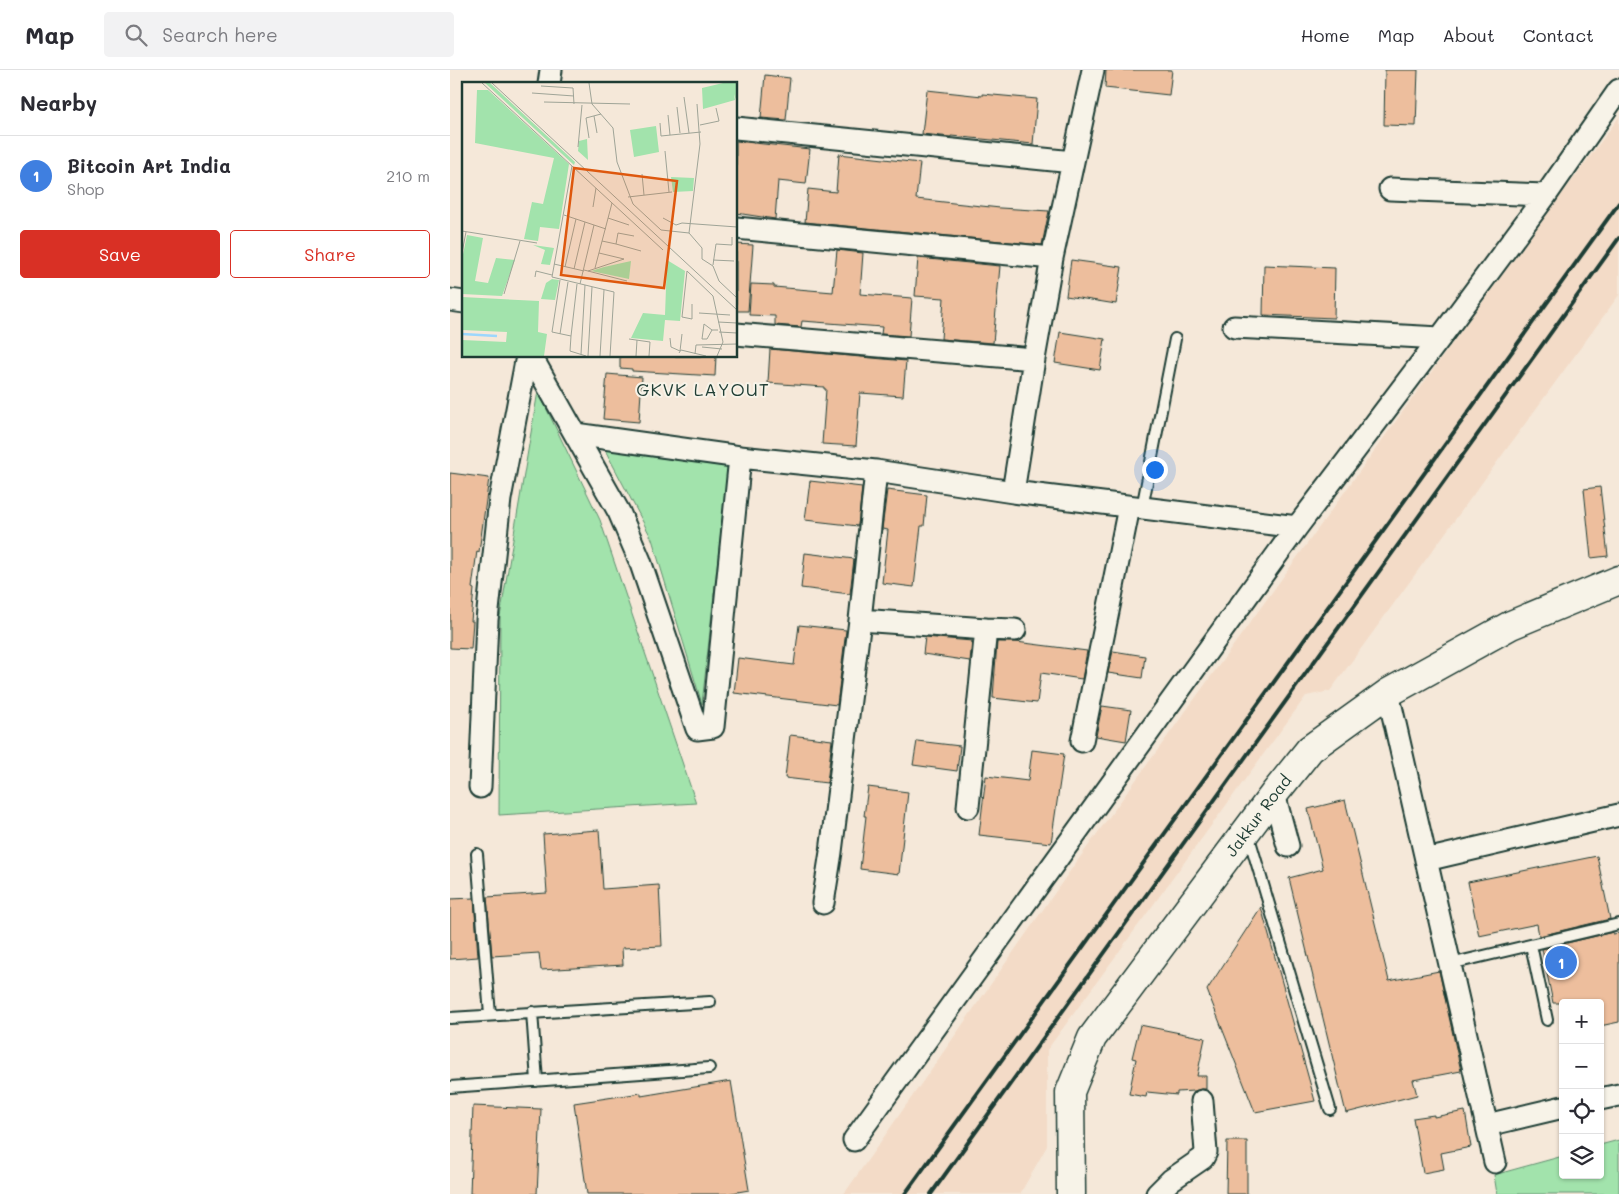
<!DOCTYPE html>
<html lang="en">
<head>
<meta charset="utf-8">
<style>
  :root { --surface:#fff; --page:#f2f2f3; --text:#2b2b33; --muted:#7c7c81; --line:#e1e1e2; --accent:#d93025 }
  body { margin:0; font-family:Mali,sans-serif; background:var(--page); color:var(--text) }
  .controls { position:absolute; right:15px; bottom:15px; display:grid; overflow:hidden; border-radius:5px; box-shadow:0 1px 4px #0004 }
  .controls button { width:45px; height:45px; display:grid; place-items:center; padding:0; border:0; border-bottom:1px solid var(--line); background:var(--surface); color:var(--text); font:25px sans-serif }
  .you { position:absolute; left:704px; top:399px; width:18px; height:18px; margin:-12px; border:4px solid #fff; border-radius:50%; background:#1a73e8; box-shadow:0 0 0 8px #1a73e833 }
  .badge { display:grid; place-items:center; width:32px; height:32px; border-radius:50%; background:var(--accent); color:#fff; font-size:16px; font-weight:700 }
  .pin { position:absolute; translate:-50% -50%; border:2px solid #fff; box-shadow:0 1px 5px #0006 }
  .list { margin:0; padding:0; list-style:none }
  h2 { display:flex; justify-content:space-between; align-items:center; height:65px; margin:0; padding:0 20px; font-size:21px }
  h2 small { font-size:16px; font-weight:400; color:var(--muted) }
  .list li { display:grid; grid-template-columns:32px 1fr auto; gap:15px; align-items:center; box-sizing:border-box; height:80px; padding:0 20px; border-top:1px solid var(--line) }
  .list b { display:block; font-size:19px; white-space:nowrap }
  .list p { margin:0; font-size:16px; white-space:nowrap; color:var(--muted) }
  .list em { font-size:16px; font-style:normal; color:var(--muted) }
  .actions { display:flex; gap:10px; padding:15px 20px }
  .actions a { flex:1; padding:11px 0; border:1px solid var(--accent); border-radius:5px; text-align:center; font-size:18px; color:var(--accent) }
  .actions .main { background:var(--accent); color:#fff }
  .icon { flex:none; width:28px; height:28px; fill:none; stroke:currentColor; stroke-width:2; stroke-linecap:round; stroke-linejoin:round }
  .map { position:relative; flex:none; width:1169px; height:1124px; overflow:hidden }
  header { display:flex; align-items:center; gap:30px; box-sizing:border-box; height:70px; padding:0 25px; background:var(--surface); border-bottom:1px solid var(--line) }
  header strong { font-size:24px }
  nav { display:flex; gap:28px; margin-inline-start:auto; font-size:18px }
  .search { width:350px; height:45px; background:var(--page); display:flex; align-items:center; gap:12px; box-sizing:border-box; padding:0 18px; border-radius:5px; color:var(--muted); font-size:19px }
  main { display:flex }
  aside { flex:1; background:var(--surface) }
  .map>svg:first-child { display:block }
  .built { fill:#f3dbc7 }
  .green { fill:#a2e3ac; stroke:#609070 }
  .building { fill:#edbe9d; stroke:#1f3d34 }
  .lines { fill:none; stroke-linecap:round; stroke-linejoin:round }
  .lane-casing { stroke:#1f3d34; stroke-width:14 }
  .street-casing { stroke:#1f3d34; stroke-width:25 }
  .secondary-casing { stroke:#1f3d34; stroke-width:31 }
  .lane { stroke:#f7f3e8; stroke-width:10 }
  .street { stroke:#f7f3e8; stroke-width:21 }
  .secondary { stroke:#f7f3e8; stroke-width:28 }
  .rail { stroke:#1f3d34; stroke-width:4 }
  .labels { text-anchor:middle; stroke-width:4; stroke-linejoin:round; paint-order:stroke }
  .street-label { font-size:16px; fill:#1f3d34; stroke:#f7f3e8 }
  .neighbourhood-label { font-size:18px; letter-spacing:1px; fill:#1f3d34; stroke:#f7f3e8 }
  .inset-river { fill:none; stroke:#9cd7fd; stroke-width:2.5 }
  .inset-road { fill:none; stroke:#9fa497; stroke-width:1 }
  .view { fill:#de580e; fill-opacity:0.15; stroke:#de580e; stroke-width:2.5 }
  .inset-edge { fill:none; stroke:#1f3d34; stroke-width:2.5 }
</style>
</head>
<body>
<header>
<strong>Map</strong>
<div class="search"><svg class="icon" aria-label="search" viewBox="0 0 24 24"><circle cx="10" cy="10" r="6"/><path d="M15 15l6 6"/></svg>Search here</div>
<nav><a>Home</a><a>Map</a><a>About</a><a>Contact</a></nav>
</header>
<main>
<aside>
<h2>Nearby<small></small></h2>
<ul class="list">
<li><span class="badge" style="background:#3f7fe0">1</span><div><b>Bitcoin Art India</b><p>Shop</p></div><em>210 m</em></li>
</ul>
<div class="actions"><a class="main">Save</a><a>Share</a></div>
</aside>
<div class="map">
<svg width="1169" height="1124" viewBox="0 0 1169 1124">
  <rect width="100%" height="100%" fill="#f5e8d9"/>
  <filter id="ink" filterUnits="userSpaceOnUse"><feTurbulence type="fractalNoise" baseFrequency=".02" numOctaves="2"/><feDisplacementMap in="SourceGraphic" scale="10" xChannelSelector="R" yChannelSelector="G"/><feConvolveMatrix kernelMatrix="1 2 1 2 8 2 1 2 1" color-interpolation-filters="sRGB"/></filter>
  <g filter="url(#ink)">
    <path class="built" d="M1169,47V225L880,621L856,626L597,980V1076L570,1124H394L620,801L1001,275Z"/>
    <path class="green" d="M88,321L150,450L246,733L49,745L50,547Z
      M155,380L278,397L252,634L202,469Z
      M1169,1070V1124H1047L1044,1105L1113,1086V1105H1150V1075Z"/>
    <path class="building" d="M656,0H722L719,25L655,18Z
      M935,0H968L966,56L934,55Z
      M315,5L340,8L336,50L311,48Z
      M477,20L532,26V24L587,29L583,74L501,66V67L472,64Z
      M286,71L360,79L356,114L328,111L325,149L286,143Z
      M389,84L470,93L466,129L550,138L599,141L592,175L355,152L358,119L386,122Z
      M286,174L303,175L298,241H286Z
      M387,180L413,183L410,224L462,228L459,266L431,264L432,257L352,251L351,257L325,255V246L299,245L301,214L324,215V217L383,222Z
      M468,188L550,196L543,273L491,269L494,228L465,226Z
      M621,190L672,197L666,234L616,226Z
      M814,195L885,198L884,248L813,245Z
      M610,262L655,269L650,300L605,293Z
      M320,279L456,291L453,326L410,323L406,376L372,374L376,319H374V317L318,313Z
      M170,286H266L265,306L182,301V299L170,298Z
      M157,304L192,307L189,352L153,349Z
      M0,403L39,408L29,482L27,481L22,518L24,519L21,551H23L21,579L0,578Z
      M360,411L412,417L408,456L355,450Z
      M1150,417L1158,486L1141,488L1134,419Z
      M437,420L477,425L474,456H471L464,517L432,513L438,460L432,459Z
      M355,483L404,489L400,524L351,518Z
      M349,555L396,560L387,635L284,623L288,588L344,595Z
      M475,567L522,571L520,591L473,584Z
      M547,572H566L637,581L632,609L591,603L587,633L543,628Z
      M663,581L695,586L692,608L658,603Z
      M652,636L681,640L676,671L646,666Z
      M340,665L382,670L377,713L335,708Z
      M467,671L510,676L507,701L463,695Z
      M582,680L614,684L601,773L529,765L536,706L578,711Z
      M418,717L458,722L449,804L410,799L416,746H414Z
      M895,730L939,911L989,901L1011,1001L963,1010L967,1025L896,1043L839,808L873,799L858,739Z
      M149,760L153,819L209,815L212,876L172,878L173,895L91,900L89,883L42,886L37,827L97,823L93,764Z
      M1147,786L1160,849L1089,866L1087,854L1029,866L1018,812Z
      M24,828L28,887L0,889V829Z
      M811,837L865,1031L805,1042L757,920Z
      M1163,862V864L1169,863V952L1150,956V933H1103L1092,879Z
      M690,955L755,968L747,1006H756V1019H751L744,1021L727,1022V1025L697,1022L696,1027L679,1024L686,989L682,988Z
      M281,1011L299,1120L276,1124H137L124,1033L191,1023V1026Z
      M23,1036L91,1039L87,1124H20Z
      M1015,1041L1021,1077L991,1083L994,1099L973,1103L963,1048L984,1045V1047Z
      M777,1071H797V1124H776Z"/>
    <g class="lines">
      <g class="lane-casing">
        <path id="lane" d="M692,438L725,269
          M798,764L880,1039
          M27,784L40,945
          M1081,875L1097,950
          M1000,894L1169,854
          M82,942L87,1011
          M0,948L260,932
          M0,1017L259,998"/>
      </g>
      <g class="street-casing">
        <path id="street" d="M99,14L101,0
          M286,58L623,92
          M940,119L1096,125
          M286,158L602,188
          M0,230L14,232
          M784,257L990,268
          M286,264L584,289
          M81,286L169,442L190,491L247,659L263,657L290,387
          M125,364L290,387L426,401L563,422L847,457
          M426,401L410,550L536,559L518,737
          M563,422L584,289L602,188L643,0
          M536,559L565,560
          M938,623L1045,1092
          M632,671L679,437
          M30,717L37,550L50,429L77,286
          M824,724L838,776
          M976,790L1169,745
          M373,833L381,782L410,550
          M1150,1029L1169,1025
          M1037,1055L1113,1037
          M404,1070L847,457L990,268L1096,125L1169,20
          M707,1124L721,1110L753,1088L756,1082L752,1031"/>
      </g>
      <g class="secondary-casing">
        <g id="secondary">
          <path id="s1" d="M621,1124L620,1022L642,968L824,724L860,679L938,623L1061,555L1169,510"/>
        </g>
      </g>
      <use href="#lane" class="lane"/>
      <use href="#street" class="street"/>
      <use href="#secondary" class="secondary"/>
      <path class="rail" d="M455,1124L1169,133
        M481,1124L1169,168"/>
    </g>
  </g>
  <g class="labels">
    <g class="street-label">
      <text dy="6" stroke="none"><textPath href="#s1" startOffset="438">Jakkur Road</textPath></text>
    </g>
    <g class="neighbourhood-label">
      <text x="253" y="326">GKVK LAYOUT</text>
    </g>
  </g>
  <g transform="translate(12 12)">
    <rect width="275" height="275" fill="#f5e8d9"/>
    <path d="M23,1H28L113,80L112,83ZM261,1H275V21L272,12L273,18L241,27L240,6ZM15,8H26L107,82L97,147L78,145L76,159L62,157L70,120L81,122L92,76L13,61ZM194,44L197,70L172,75L168,48ZM125,57L126,78L116,69L117,59ZM209,95L232,96L231,109L211,110ZM5,153L21,156L13,199L26,201L34,176L53,178L40,214L0,212V177ZM71,163L92,166L88,183L79,182L83,168ZM205,178L223,189L218,239L203,238L201,259L169,256L181,231L203,233ZM169,179L167,197L129,189L142,185ZM90,197L97,198L93,218L79,217L84,201ZM0,215L77,219L76,250L85,252L82,274H0V258L44,260L45,250L0,248Z" fill="#a2e3ac"/>
    <path class="inset-river" d="M0,252L35,254"/>
    <path class="inset-road" d="M20,1L201,168M30,1L275,228M127,1L130,22L151,46L155,80L171,122L199,148L227,151L240,166V177L251,184L257,199L275,216M79,4L111,6L112,22M70,11L112,14M222,15L227,51M82,20L168,22M215,25L218,51M206,33L208,53M132,34L135,51M198,41L199,54L239,50M238,43L257,39L254,26M127,56L124,36L139,32M116,65L120,23M203,69L207,110M110,84L90,195L152,210L148,274M180,92L182,113M166,115L210,110M131,125L134,106M102,133L144,147M146,136L167,143M201,136L214,143L220,141L275,145M0,149L75,161M227,151L238,62L235,22M140,159L154,162L156,151L172,154M154,162L179,169M0,171L4,150M137,171L162,177M251,178L272,179M92,182L122,189M251,183L254,162L270,163V155M103,185L114,137M133,186L150,121M112,187L123,140M122,188L165,199M126,189L162,177M225,189L251,214L261,260L255,274M225,189L220,235L230,237V222M73,195L74,189L90,193M98,198L90,250L109,254L115,202M118,202L132,143M42,212L58,159M237,231L268,233M256,240L275,241M250,248L245,257H240L242,242L250,248H256M257,250L275,251M98,252L106,200M109,254L108,269L124,274M208,256L209,265L218,269L220,252M167,257L188,260L187,274M240,265L260,267M217,271L219,268L244,274M119,272L123,203M233,272L234,263L275,262M126,274L130,205M138,274L142,208M174,274L175,258"/>
    <path class="view" d="M112,86L215,99L202,206L99,193Z"/>
    <rect width="275" height="275" class="inset-edge"/>
  </g>
</svg>
<div class="controls">
<button>+</button>
<button>−</button>
<button><svg class="icon" aria-label="locate" viewBox="0 0 24 24"><circle cx="12" cy="12" r="6"/><path d="M12 2v4M12 18v4M2 12h4M18 12h4"/></svg></button>
<button><svg class="icon" aria-label="layers" viewBox="0 0 24 24"><path d="M12 4l9 5-9 5-9-5zM3 14l9 5 9-5"/></svg></button>
</div>
<div class="you"></div>
<div class="pin badge" style="left:1111px;top:892px;background:#3f7fe0">1</div>
</div>
</main>
</body>
</html>
